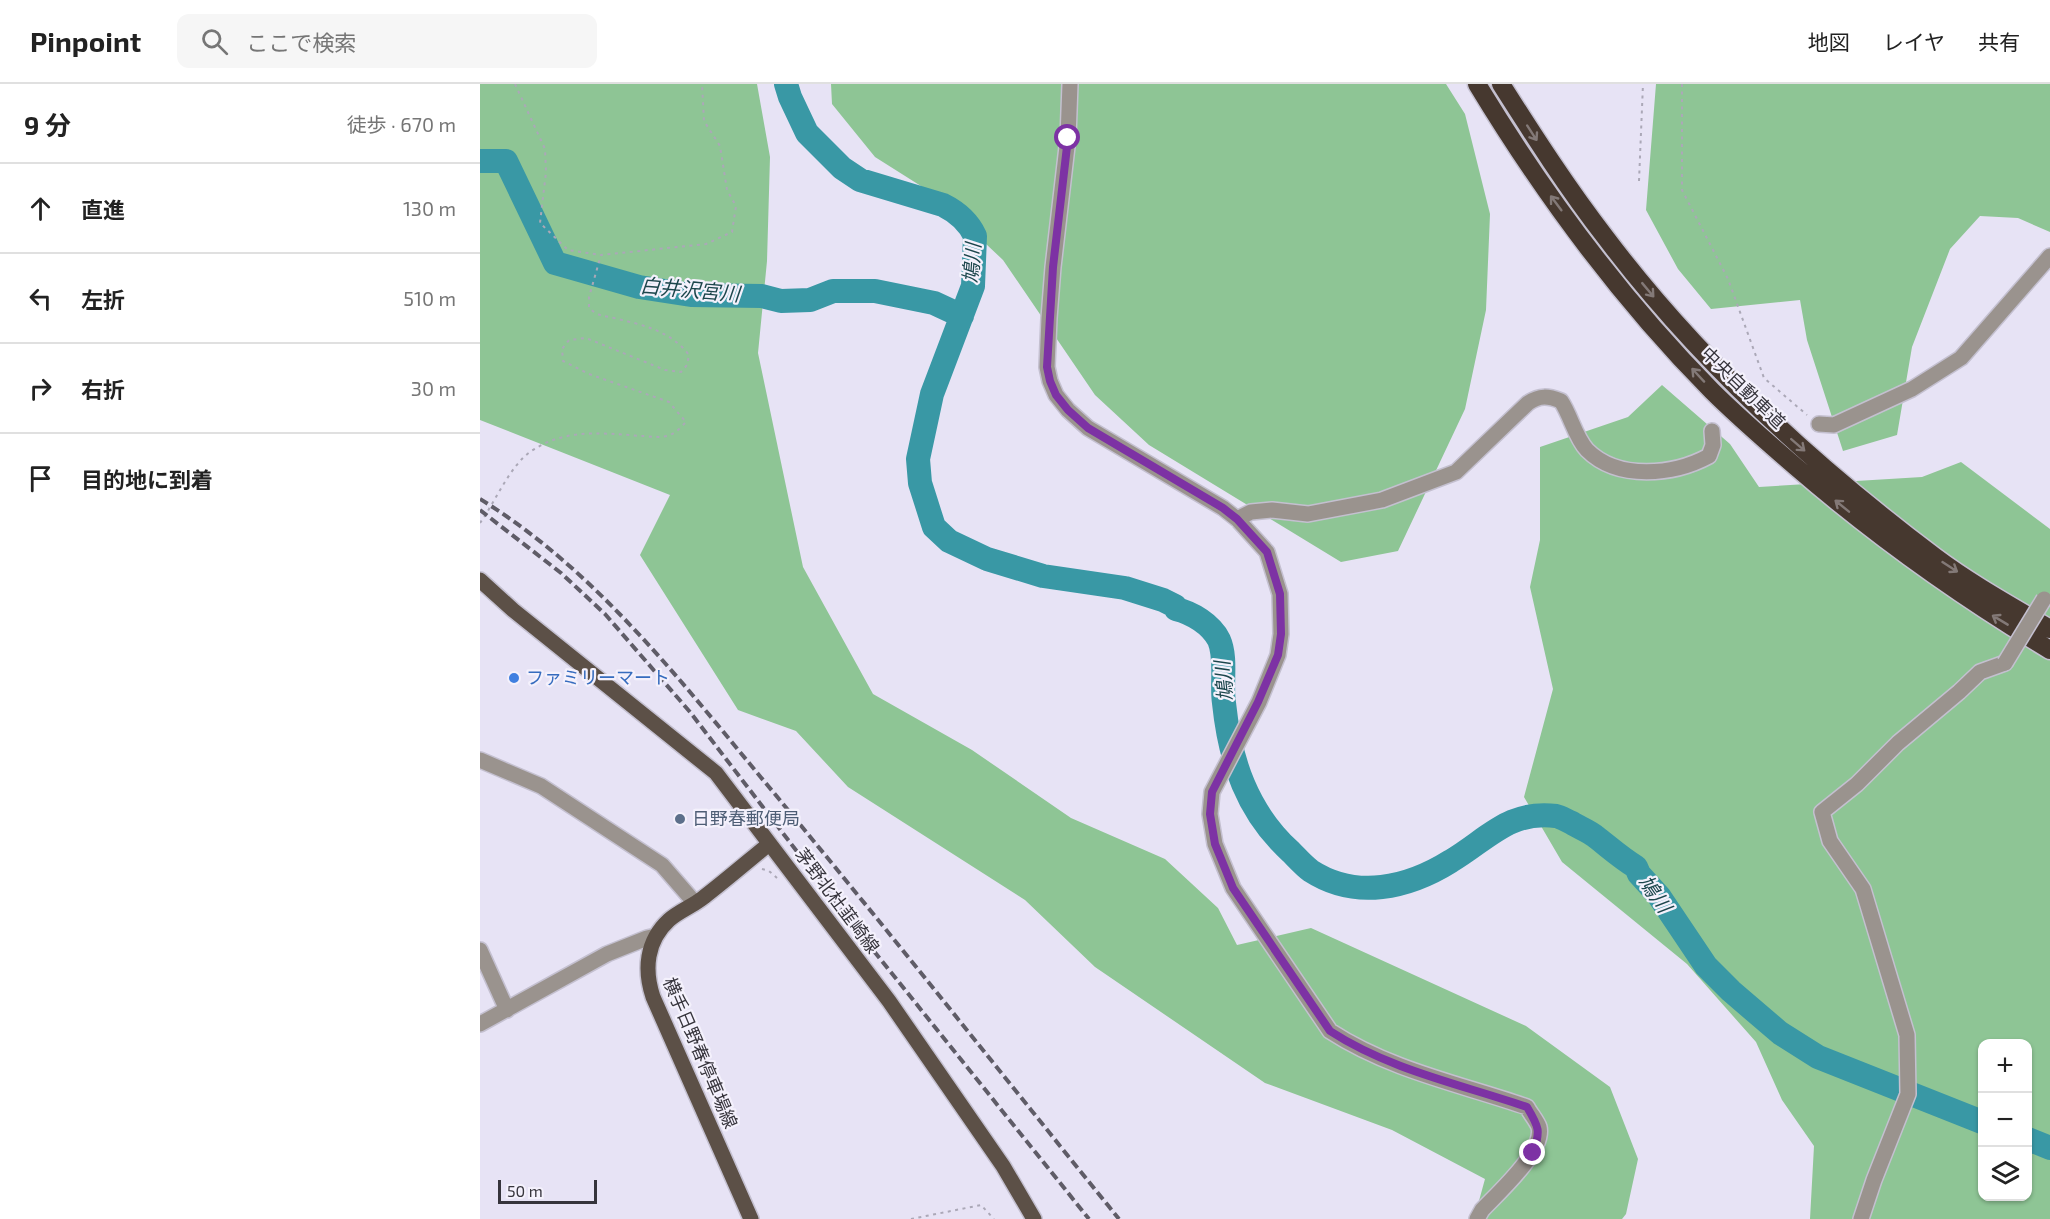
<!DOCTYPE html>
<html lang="ja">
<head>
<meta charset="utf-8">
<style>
  :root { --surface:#fff; --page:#f6f6f6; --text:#222; --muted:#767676; --line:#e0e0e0 }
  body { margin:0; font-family:"Exo 2","Noto Sans JP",sans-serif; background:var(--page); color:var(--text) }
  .controls { position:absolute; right:18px; bottom:18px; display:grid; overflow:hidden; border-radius:12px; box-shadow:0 2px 4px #0004 }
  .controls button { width:54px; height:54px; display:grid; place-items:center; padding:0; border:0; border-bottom:2px solid var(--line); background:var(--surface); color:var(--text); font:30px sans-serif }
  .scale { position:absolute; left:18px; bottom:15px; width:99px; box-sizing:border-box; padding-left:6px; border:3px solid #36343c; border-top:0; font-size:16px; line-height:21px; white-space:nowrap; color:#36343c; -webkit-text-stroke:4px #f4f1fc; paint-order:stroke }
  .stop { position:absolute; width:18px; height:18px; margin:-14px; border:4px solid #7d32a4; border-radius:50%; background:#fff }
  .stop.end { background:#7d32a4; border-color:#fff; box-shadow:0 2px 6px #0008 }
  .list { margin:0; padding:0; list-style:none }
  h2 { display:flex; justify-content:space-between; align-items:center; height:78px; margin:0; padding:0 24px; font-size:26px }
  h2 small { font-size:20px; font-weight:400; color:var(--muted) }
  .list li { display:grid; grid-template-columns:39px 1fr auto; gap:18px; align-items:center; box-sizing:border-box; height:90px; padding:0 24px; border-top:2px solid var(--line) }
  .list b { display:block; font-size:22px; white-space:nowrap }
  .list em { font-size:20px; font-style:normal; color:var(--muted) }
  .icon { flex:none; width:33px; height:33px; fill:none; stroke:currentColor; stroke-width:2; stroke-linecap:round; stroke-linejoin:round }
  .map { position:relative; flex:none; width:1570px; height:1135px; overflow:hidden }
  header { display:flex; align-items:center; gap:36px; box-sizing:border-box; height:84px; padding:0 30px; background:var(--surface); border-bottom:2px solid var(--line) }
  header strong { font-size:28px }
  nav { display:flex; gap:33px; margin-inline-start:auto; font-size:21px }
  .search { width:420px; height:54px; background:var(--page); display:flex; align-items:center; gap:15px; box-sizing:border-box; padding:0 21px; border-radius:12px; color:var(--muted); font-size:22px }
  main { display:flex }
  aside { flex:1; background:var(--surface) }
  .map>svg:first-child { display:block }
  .forest { fill:#8ec595; fill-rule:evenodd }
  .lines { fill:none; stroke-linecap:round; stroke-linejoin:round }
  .river { stroke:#3998a5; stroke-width:24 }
  .minor-casing { stroke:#c4c0d0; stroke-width:18 }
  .major-casing { stroke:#c4c0d0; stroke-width:18 }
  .highway-casing { stroke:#c4c0d0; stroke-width:21 }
  .path { stroke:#aba8b7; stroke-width:2; stroke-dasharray:3 4.5; stroke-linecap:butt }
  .minor { stroke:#9a938e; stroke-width:15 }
  .major { stroke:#5c5047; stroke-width:15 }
  .highway { stroke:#46382f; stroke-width:18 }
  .rail { stroke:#5f5c67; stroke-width:4; stroke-dasharray:9 4.5; stroke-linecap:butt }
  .minor-bridge-casing { stroke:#c4c0d0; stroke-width:18; stroke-linecap:butt }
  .minor-bridge { stroke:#9a938e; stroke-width:15 }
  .oneway { stroke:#837977 }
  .route { stroke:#7d32a4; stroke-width:8 }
  .shop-dot { fill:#3f7fe0; stroke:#f4f1fc; stroke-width:2 }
  .service-dot { fill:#5c6f8a; stroke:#f4f1fc; stroke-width:2 }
  .labels { text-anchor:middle; stroke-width:4.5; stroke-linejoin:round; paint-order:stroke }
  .street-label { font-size:18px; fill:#36343c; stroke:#f4f1fc }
  .shop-label { font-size:18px; fill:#366cbe; stroke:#f4f1fc; text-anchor:start }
  .service-label { font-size:18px; fill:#4e5e75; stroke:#f4f1fc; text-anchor:start }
  .water-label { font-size:20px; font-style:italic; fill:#1c464c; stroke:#f4f1fc }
</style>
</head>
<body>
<header>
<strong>Pinpoint</strong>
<div class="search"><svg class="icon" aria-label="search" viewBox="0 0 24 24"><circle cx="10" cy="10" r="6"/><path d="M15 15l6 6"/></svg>ここで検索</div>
<nav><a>地図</a><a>レイヤ</a><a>共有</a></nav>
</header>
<main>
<aside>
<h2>9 分<small>徒歩 · 670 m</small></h2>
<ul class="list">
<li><svg class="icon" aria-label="ahead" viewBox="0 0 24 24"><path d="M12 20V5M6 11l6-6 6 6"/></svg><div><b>直進</b></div><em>130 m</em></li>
<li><svg class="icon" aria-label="left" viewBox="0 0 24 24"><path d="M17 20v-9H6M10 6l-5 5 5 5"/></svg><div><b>左折</b></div><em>510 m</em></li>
<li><svg class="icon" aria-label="right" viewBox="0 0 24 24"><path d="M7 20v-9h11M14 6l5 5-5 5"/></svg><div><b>右折</b></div><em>30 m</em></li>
<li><svg class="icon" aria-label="arrive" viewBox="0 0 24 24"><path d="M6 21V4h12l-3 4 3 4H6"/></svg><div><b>目的地に到着</b></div></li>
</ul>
</aside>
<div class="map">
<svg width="1570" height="1135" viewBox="0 0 1570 1135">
  <rect width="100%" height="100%" fill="#e7e3f5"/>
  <path class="forest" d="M0,0H277L290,73L287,177L278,269L323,483L393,610L492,666L591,734L685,775L738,824L757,861L831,844L1046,942L1130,1003L1158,1075L1146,1130L1142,1135H994L1005,1095L912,1046L785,999L615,883L545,816L368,703L316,647L258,626L160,471L190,411L0,336Z
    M351,0H966L985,30L1010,130L1006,226L985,325L918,467L861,478L669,361L615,311L523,176L452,109L395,73L352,20Z
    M1176,0H1570V148L1538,134L1500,132L1470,165L1432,263L1417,351L1363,367L1327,256L1320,216L1231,225L1198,185L1166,126Z
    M1182,301L1250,360L1279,403L1442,393L1481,378L1570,445V1135H1330L1334,1062L1302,1016L1276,958L1207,880L1082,778L1044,713L1073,605L1050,503L1060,456V363L1148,333ZM1502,960H1548V1112H1502Z"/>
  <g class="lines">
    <path class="river" d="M306,0L310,13L327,49L362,84L380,96L463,121C477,128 488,137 495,152L493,202L452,310L438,375L440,399L454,443L469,457L507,475L563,492L645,504L683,516L695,522L696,525C712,529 731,540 739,556C747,574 741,600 744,619C750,677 767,728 811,768C817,774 824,782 831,787C876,816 928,804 971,777C1008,755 1029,726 1076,732C1081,733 1087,737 1092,739C1100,744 1109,747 1116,753C1129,763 1141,774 1156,783L1159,790L1179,812L1226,882L1251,907L1300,949L1338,973L1502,1038
      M0,77H26L75,179L159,203L211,211L282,212L301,217L330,216L353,207H395L454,219L482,232
      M1548,1055L1570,1064"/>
    <g class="minor-casing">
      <path id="minor" d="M590,0L588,54L573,183L569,234L567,283L570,297L576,311L588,326L608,344L743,424L757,435L787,468L800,510L801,550L798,571L779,618L732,708L730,730L735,760L753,804L850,947C910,986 980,1000 1047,1023C1050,1029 1057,1037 1059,1043C1065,1067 1018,1109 1002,1126L997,1135
        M1339,340L1354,341L1432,305L1481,274L1570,172
        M757,435L771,428L792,426L828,430L902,416L976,388L1048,319C1060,311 1068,312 1081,317C1091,332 1095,353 1107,366C1138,397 1194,391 1229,372L1233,361L1232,347
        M0,676L61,702L182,781L215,819
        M0,866L27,926
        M0,940L127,870L167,854L176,852
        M1381,1135L1394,1096L1428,1010L1427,951L1383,805L1350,757L1342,728L1377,700L1418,659L1479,608L1500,588L1525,579"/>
    </g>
    <g class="major-casing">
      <path id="major" d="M0,496L33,526L236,689L409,917L523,1082L554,1135
        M271,1135L173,913C164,886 166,857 189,836C199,827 213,822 224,813C246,796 267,778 289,760"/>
    </g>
    <g class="highway-casing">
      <path id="highway" d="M997,0C1063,109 1142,216 1232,307C1258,333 1287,358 1316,383C1396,452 1480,512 1570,566
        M1021,0C1054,52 1088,105 1126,154C1218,276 1333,381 1455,473C1491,500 1531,522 1570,545"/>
    </g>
    <path class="path" d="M35,0L65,65L66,88L60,139L88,166L121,171
      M1202,0V106L1248,195L1284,294L1327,331
      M1159,97L1163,0
      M0,439C15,418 30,382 50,368C84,344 121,349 161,352C170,352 183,355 192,350C197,348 202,342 206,338L189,318L109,290L83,277L82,265L89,256L106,254L185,286L201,288L207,281L209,271C191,247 163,241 134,234C121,231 120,233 109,224V213L121,171L226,160L252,148L256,122L247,106L240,62L224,37L222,0
      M282,785L289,787L297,794
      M431,1135L501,1121L514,1135"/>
    <use href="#minor" class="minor"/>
    <use href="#major" class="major"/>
    <use href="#highway" class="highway"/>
    <path class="rail" d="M0,415C119,488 206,604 294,709C411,850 524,993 639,1135
      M0,426L81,489L125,530L210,628L381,851L609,1135"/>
    <g class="minor-bridge-casing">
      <path id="minor-bridge" d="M1525,579L1564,515"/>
    </g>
    <use href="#minor-bridge" class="minor-bridge"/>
  </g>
  <defs><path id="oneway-shaft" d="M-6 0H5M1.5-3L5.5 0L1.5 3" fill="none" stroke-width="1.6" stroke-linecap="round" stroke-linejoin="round" transform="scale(1.5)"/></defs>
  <g class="oneway">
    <use href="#oneway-shaft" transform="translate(1052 49) rotate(57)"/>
    <use href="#oneway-shaft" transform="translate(1076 119) rotate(-127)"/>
    <use href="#oneway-shaft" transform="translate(1168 206) rotate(50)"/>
    <use href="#oneway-shaft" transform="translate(1218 291) rotate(-133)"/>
    <use href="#oneway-shaft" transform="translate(1318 361) rotate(41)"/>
    <use href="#oneway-shaft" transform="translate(1362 422) rotate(-141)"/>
    <use href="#oneway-shaft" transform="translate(1470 483) rotate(33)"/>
    <use href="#oneway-shaft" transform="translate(1520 536) rotate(-149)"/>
  </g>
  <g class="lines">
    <path class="route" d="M588,54L573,183L567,283L570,297L576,311L588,326L608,344L743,424L757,435L787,468L800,510L801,550L798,571L778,618L732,708L730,730L735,760L753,804L850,947C910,986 980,1000 1047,1023C1059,1043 1061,1047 1053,1069"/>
  </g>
  <circle class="shop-dot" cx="34" cy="594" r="6"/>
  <circle class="service-dot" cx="200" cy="735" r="6"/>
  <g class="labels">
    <g class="street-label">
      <text transform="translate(1263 304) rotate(44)" y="6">中央自動車道</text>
      <text transform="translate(357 817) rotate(53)" y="6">茅野北杜韮崎線</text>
      <text transform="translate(220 969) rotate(67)" y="6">横手日野春停車場線</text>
    </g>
    <g class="shop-label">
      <text x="46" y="600">ファミリーマート</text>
    </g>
    <g class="service-label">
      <text x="212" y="741">日野春郵便局</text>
    </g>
    <g class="water-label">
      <text transform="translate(492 179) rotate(-86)" y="7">鳩川</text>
      <text transform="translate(210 206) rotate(5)" y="7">白井沢宮川</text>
      <text transform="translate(744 597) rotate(-96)" y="7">鳩川</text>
      <text transform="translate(1175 810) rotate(55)" y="7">鳩川</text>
    </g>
  </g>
</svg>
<div class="controls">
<button>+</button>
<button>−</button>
<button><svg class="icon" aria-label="layers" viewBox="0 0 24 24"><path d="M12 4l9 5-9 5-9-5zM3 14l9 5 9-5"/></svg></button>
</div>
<div class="scale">50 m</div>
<div class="stop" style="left:588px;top:54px"></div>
<div class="stop end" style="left:1053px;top:1069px"></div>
</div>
</main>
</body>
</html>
